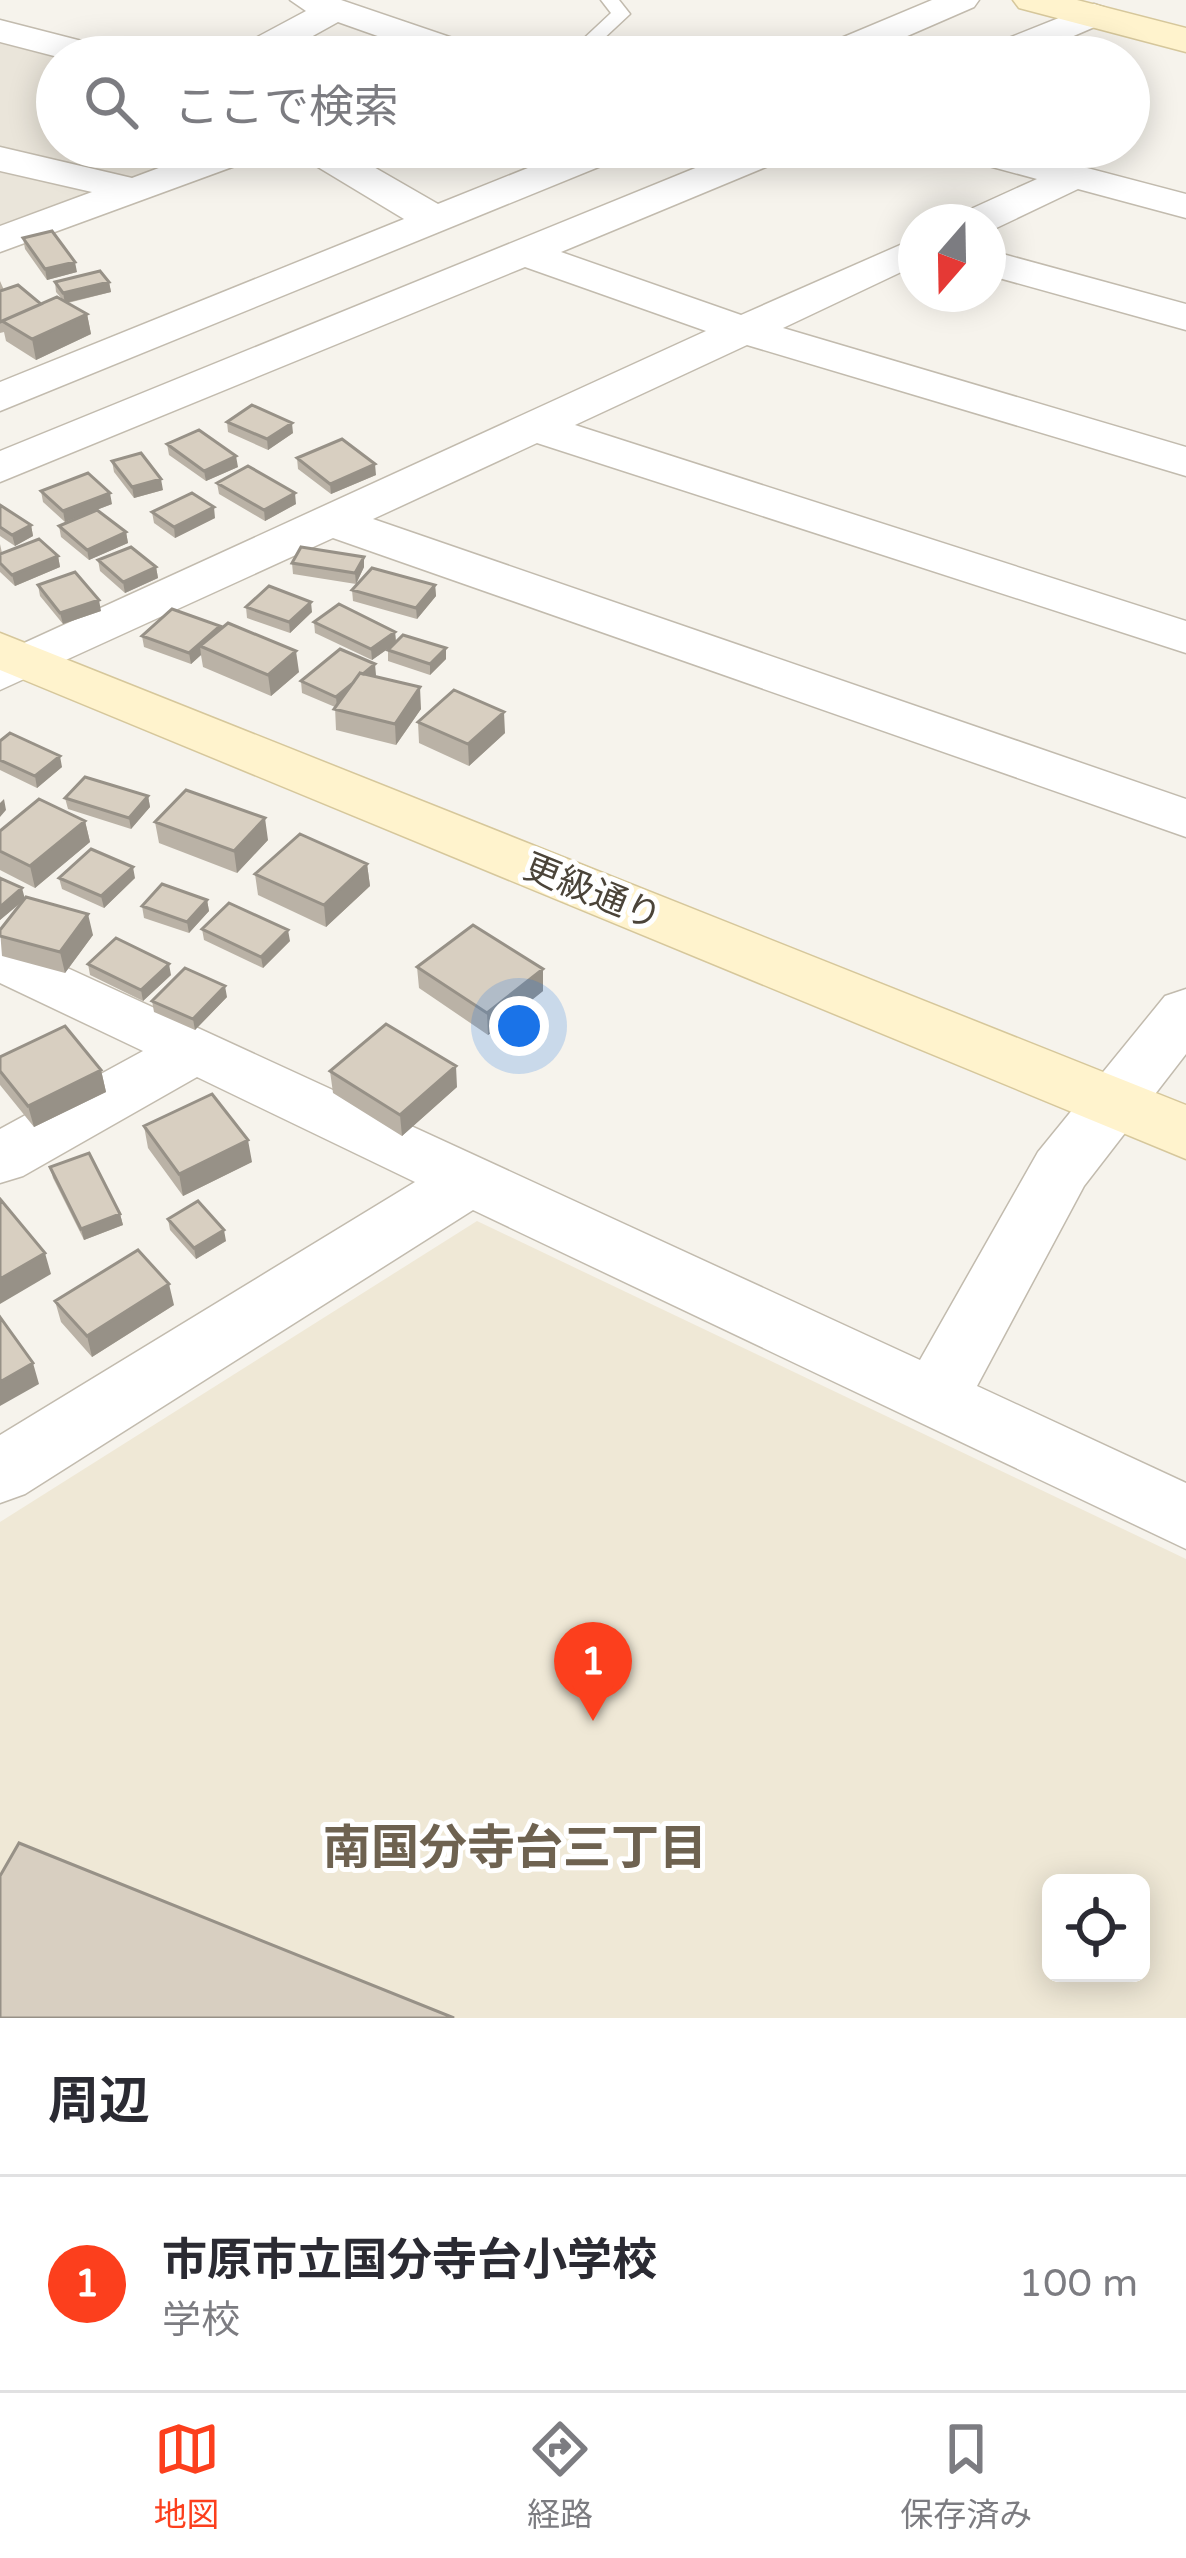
<!DOCTYPE html>
<html lang="ja">
<head>
<meta charset="utf-8">
<style>
  :root { --surface:#fff; --page:#f2f2f3; --text:#2b2b33; --muted:#7c7c81; --line:#e1e1e2; --accent:#fc3f1d }
  body { margin:0; font-family:"Varela Round","Noto Sans JP",sans-serif; background:var(--page); color:var(--text) }
  .controls { position:absolute; right:36px; bottom:36px; display:grid; overflow:hidden; border-radius:18px; box-shadow:0 6px 30px #0003 }
  .controls button { width:108px; height:108px; display:grid; place-items:center; padding:0; border:0; border-bottom:3px solid var(--line); background:var(--surface); color:var(--text); font:60px sans-serif }
  .compass { position:absolute; left:898px; top:204px; width:108px; height:108px; border-radius:50%; background:var(--surface); box-shadow:0 6px 30px #0003; rotate:200deg }
  .you { position:absolute; left:519px; top:1026px; width:42px; height:42px; margin:-30px; border:9px solid #fff; border-radius:50%; background:#1a73e8; box-shadow:0 0 0 18px #1a73e833 }
  .badge { display:grid; place-items:center; width:78px; height:78px; border-radius:50%; background:var(--accent); color:#fff; font-size:39px; font-weight:700 }
  .pin { position:absolute; translate:-50% -99px; filter:drop-shadow(0 3px 6px #0008) }
  .pin::after { content:''; position:absolute; top:63px; width:42px; height:36px; background:inherit; clip-path:polygon(0 0,100% 0,50% 100%) }
  .list { margin:0; padding:0; list-style:none }
  h2 { display:flex; justify-content:space-between; align-items:center; height:156px; margin:0; padding:0 48px; font-size:51px }
  h2 small { font-size:39px; font-weight:400; color:var(--muted) }
  .list li { display:grid; grid-template-columns:78px 1fr auto; gap:36px; align-items:center; box-sizing:border-box; height:216px; padding:0 48px; border-top:3px solid var(--line) }
  .list b { display:block; font-size:45px; white-space:nowrap }
  .list p { margin:0; font-size:39px; white-space:nowrap; color:var(--muted) }
  .list em { font-size:39px; font-style:normal; color:var(--muted) }
  .icon { flex:none; width:66px; height:66px; fill:none; stroke:currentColor; stroke-width:2; stroke-linecap:round; stroke-linejoin:round }
  .map { position:relative; flex:none; width:1186px; height:2018px; overflow:hidden }
  .search { position:absolute; background:var(--surface); box-shadow:0 6px 30px #0003; left:36px; right:36px; top:36px; height:132px; display:flex; align-items:center; gap:30px; box-sizing:border-box; padding:0 42px; border-radius:66px; color:var(--muted); font-size:45px }
  .sheet { height:372px; background:var(--surface) }
  nav { display:flex; justify-content:space-around; align-items:center; box-sizing:border-box; height:168px; border-top:3px solid var(--line); background:var(--surface); font-size:33px; color:var(--muted) }
  nav a { display:grid; justify-items:center; gap:6px }
  nav .on { color:var(--accent) }
  .map>svg:first-child { display:block }
  .residential { fill:#eae5da }
  .education { fill:#efe8d6; fill-rule:evenodd }
  .lines { fill:none; stroke-linecap:round; stroke-linejoin:round }
  .lane-casing { stroke:#c2bbae; stroke-width:3 }
  .street-casing { stroke:#c2bbae; stroke-width:3 }
  .secondary-casing { stroke:#d6c79b; stroke-width:3 }
  .lane { fill:#fff; fill-rule:evenodd }
  .street { fill:#fff; fill-rule:evenodd }
  .secondary { fill:#fff3cd; fill-rule:evenodd }
  .wall { fill:#bab2a6 }
  .shaded-wall { fill:#979187 }
  .building { fill:#d8cfc1; stroke:#979187; stroke-width:3 }
  .labels { text-anchor:middle; stroke-width:10; stroke-linejoin:round; paint-order:stroke }
  .street-label { font-size:36px; fill:#4b4439; stroke:#fff }
  .near-neighbourhood-label { font-size:48px; font-weight:bold; fill:#6e6250; stroke:#fff }
</style>
</head>
<body>
<div class="map">
<svg width="1186" height="2018" viewBox="0 0 1186 2018">
  <rect width="100%" height="100%" fill="#f6f3ec"/>
  <path class="residential" d="M0,43L57,58V147H234L140,180L0,151Z
    M0,168L93,191V199L0,232Z"/>
  <path class="education" d="M477,1221L1186,1559V2018H0V1522ZM1051,1883H1141V1973H1051Z"/>
  <g class="lines">
    <g class="lane-casing">
      <path id="lane" d="M601,0H619L630,14L584,57H564L611,13Z"/>
    </g>
    <g class="street-casing">
      <path id="street" d="M290,0H341L485,49L490,57H437L338,22L275,57H230L235,49L306,11Z
        M932,0H979L974,7L859,57H810L815,49Z
        M1094,4L1106,8L1112,15L1106,22L1025,57H976L981,49Z
        M0,20L113,49L118,57H58L0,42Z
        M0,147L132,178L215,147H270L265,155L0,252V226L92,192L0,171Z
        M293,147H339L438,204L580,147H633L628,155L0,411V382L404,219L298,155Z
        M747,147H800L795,155L561,252L741,315L916,238V265L783,328L1186,447V476L747,345L575,425L1186,621V653L537,443L373,519L1186,799V837L333,538L0,690V654L706,331L525,267L0,482V451Z
        M943,147H1007L1186,194V218L1078,189L990,231L988,222H956L962,213L1037,179L948,155Z
        M988,250L1186,304V330L988,275Z
        M0,937L920,1360L1038,1152L1165,996L1186,989V1054L1084,1186L977,1386L1186,1483V1549L473,1210L25,1494L0,1503V1435L415,1182L197,1077L23,1176L0,1183V1129L143,1051L0,983Z"/>
    </g>
    <g class="secondary-casing">
      <path id="secondary" d="M1013,0H1077L1186,28V52L1019,8Z
        M0,633L1186,1105V1159L0,670Z"/>
    </g>
    <use href="#lane" class="lane"/>
    <use href="#street" class="street"/>
    <use href="#secondary" class="secondary"/>
  </g>
  <path class="wall" d="M23,238L77,272L47,280L25,249Z
    M0,281L4,290L41,304L62,299L56,292L55,282H109L111,292L68,303L87,314L91,334L36,360L6,341L4,332L0,333Z
    M227,422L293,433L268,450L228,432Z
    M167,444L238,467L206,481L169,455Z
    M297,458L376,475L331,494L298,469Z
    M112,461L163,490L134,498L114,472Z
    M217,483L296,504L265,521L219,494Z
    M41,491L112,504L65,522L43,502Z
    M0,505L31,525L33,536L15,546L0,536Z
    M152,512L215,518L175,538L154,523Z
    M59,526L126,532L128,543L89,560L61,537Z
    M0,544L2,553L58,556L60,567L15,586L0,572Z
    M98,560L156,567L158,578L125,593L100,571Z
    M292,563L364,567L356,584L293,574Z
    M38,585L101,611L63,624L40,596Z
    M435,585L436,596L417,619L353,601L352,590Z
    M246,607L312,612L290,633L247,618Z
    M314,622L395,632L396,642L446,648V659L430,675L388,661V650L392,646L372,660L315,633Z
    M220,630L299,672L271,696L203,667L201,655L191,664L144,647L142,636Z
    M376,675L375,677L421,709L396,745L336,730L335,707L302,693L301,681Z
    M418,722L505,733L469,766L419,743Z
    M0,741L62,767L37,788L0,770Z
    M148,796L150,807L131,829L68,809L65,798Z
    M85,821L90,842L35,888L0,870V831Z
    M155,822L268,840L237,873L159,843Z
    M367,864L370,886L326,927L258,895L255,874Z
    M0,878L25,899L93,935L65,973L2,956L0,930L23,901L0,920Z
    M59,878H135L104,908L62,889Z
    M207,900L209,911L189,933L144,918L142,906Z
    M202,929L290,941L263,968L204,940Z
    M88,964L171,975L143,1001L90,975Z
    M417,967L543,969V991L488,1035L419,988Z
    M227,997L195,1030L154,1012L152,1001Z
    M0,1057L101,1070L106,1092L34,1127L0,1085Z
    M330,1071L457,1087L402,1136L333,1093Z
    M144,1126L252,1162L183,1196L148,1148Z
    M50,1167L120,1214L123,1225L84,1240L53,1178Z
    M168,1219L226,1241L196,1259L170,1230Z
    M55,1301L174,1305L92,1357L61,1322Z"/>
  <path class="shaded-wall" d="M75,262L77,272L47,280L45,269Z
    M109,282L111,292L65,303L63,293Z
    M87,314L91,334L36,360L32,339Z
    M292,423L293,433L268,450L267,439Z
    M236,456L238,467L206,481L204,471Z
    M375,464L376,475L331,494L330,484Z
    M161,479L163,490L134,498L132,487Z
    M110,493L112,504L65,522L63,511Z
    M295,493L296,504L265,521L264,510Z
    M214,507L215,518L175,538L174,527Z
    M31,525L33,536L15,546L12,535Z
    M126,532L128,543L89,560L87,550Z
    M58,556L60,567L15,586L12,575Z
    M364,557V567L356,584L355,573Z
    M156,567L158,578L125,593L123,582Z
    M435,585L436,596L417,619L416,608Z
    M99,600L101,611L63,624L60,613Z
    M311,602L312,612L290,633L289,622Z
    M220,626L221,637L200,646L201,655L191,664L189,653Z
    M395,632L396,643L372,660L371,649Z
    M446,648V659L430,675V664Z
    M296,651L299,672L271,696L268,675Z
    M375,664L376,675L337,708L336,697Z
    M420,687L421,709L396,745L395,724Z
    M504,712L505,733L469,766L468,744Z
    M60,756L62,767L37,788L35,776Z
    M148,796L150,807L131,829L129,818Z
    M4,799L6,810L0,817V803Z
    M265,818L268,840L237,873L234,851Z
    M85,821L90,842L35,888L30,866Z
    M367,864L370,886L326,927L324,905Z
    M133,867L135,878L104,908L101,896Z
    M22,888L25,899L0,920V907Z
    M207,900L209,911L189,933L187,922Z
    M88,914L93,935L65,973L60,952Z
    M288,930L290,941L263,968L261,957Z
    M169,964L171,975L143,1001L141,990Z
    M543,969V991L488,1035L487,1013Z
    M225,986L227,997L195,1030L193,1019Z
    M456,1066L457,1087L402,1136L400,1115Z
    M101,1070L106,1092L34,1127L28,1106Z
    M248,1140L252,1162L183,1196L179,1174Z
    M120,1214L123,1225L84,1240L81,1229Z
    M224,1230L226,1241L196,1259L194,1248Z
    M45,1253L51,1274L0,1304V1279Z
    M169,1284L174,1305L92,1357L87,1336Z
    M33,1363L39,1384L0,1406V1382Z"/>
  <path class="building" d="M52,231L75,262L45,269L23,238Z
    M100,271L109,282L63,293L55,282Z
    M18,285L41,304L0,322V291Z
    M57,297L87,314L32,339L2,321Z
    M252,405L292,423L267,439L227,422Z
    M199,430L236,456L204,471L167,444Z
    M342,439L375,464L330,484L297,458Z
    M141,453L161,479L132,487L112,461Z
    M248,466L295,493L264,510L217,483Z
    M88,473L110,493L63,511L41,491Z
    M192,493L214,507L174,527L152,512Z
    M0,505L31,525L12,535L0,527Z
    M97,510L126,532L87,550L59,526Z
    M39,539L58,556L12,575L0,563V554Z
    M131,547L156,567L123,582L98,560Z
    M301,547L364,557L355,573L292,563Z
    M372,568L435,585L416,608L352,590Z
    M75,572L99,600L60,613L38,585Z
    M269,586L311,602L289,622L246,607Z
    M339,604L395,632L371,649L314,622Z
    M172,609L220,626L189,653L142,636Z
    M228,623L296,651L268,675L200,646Z
    M403,635L446,648L430,664L388,650Z
    M340,649L375,664L363,674L360,673L353,683L336,697L301,681Z
    M360,673L420,687L395,724L334,709Z
    M454,690L504,712L468,744L418,722Z
    M10,733L60,756L35,776L0,760V741Z
    M85,777L148,796L129,818L65,798Z
    M186,790L265,818L234,851L155,822Z
    M39,799L85,821L30,866L0,851V831Z
    M300,834L367,864L324,905L255,874Z
    M91,849L133,867L101,896L59,878Z
    M0,878L22,888L0,907Z
    M162,884L207,900L187,922L142,906Z
    M26,897L88,914L60,952L0,936V930Z
    M229,903L288,930L261,957L202,929Z
    M473,925L543,969L487,1013L417,967Z
    M116,938L169,964L141,990L88,964Z
    M185,968L225,986L193,1019L152,1001Z
    M386,1024L456,1066L400,1115L330,1071Z
    M65,1026L101,1070L28,1106L0,1071V1057Z
    M212,1094L248,1140L179,1174L144,1126Z
    M89,1153L120,1214L81,1229L50,1167Z
    M0,1199L45,1253L0,1279Z
    M198,1201L224,1230L194,1248L168,1219Z
    M138,1250L169,1284L87,1336L55,1301Z
    M0,1317L33,1363L0,1382Z
    M19,1843L454,2018H0V1876Z"/>
  <g class="labels">
    <g class="street-label">
      <text transform="translate(593 891) rotate(22)" y="13">更級通り</text>
    </g>
    <g class="near-neighbourhood-label">
      <text x="515" y="1864">南国分寺台三丁目</text>
    </g>
  </g>
</svg>
<div class="controls">
<button><svg class="icon" aria-label="locate" viewBox="0 0 24 24"><circle cx="12" cy="12" r="6"/><path d="M12 2v4M12 18v4M2 12h4M18 12h4"/></svg></button>
</div>
<svg class="compass" viewBox="-18 -18 36 36"><path d="M0-13l5 13h-10z" fill="#e53935"/><path d="M0 13l5-13h-10z" fill="#7c7c81"/></svg>
<div class="you"></div>
<div class="pin badge" style="left:593px;top:1721px">1</div>
<div class="search"><svg class="icon" aria-label="search" viewBox="0 0 24 24"><circle cx="10" cy="10" r="6"/><path d="M15 15l6 6"/></svg>ここで検索</div>
</div>
<section class="sheet">
<h2>周辺<small></small></h2>
<ul class="list">
<li><span class="badge">1</span><div><b>市原市立国分寺台小学校</b><p>学校</p></div><em>100 m</em></li>
</ul>
</section>
<nav>
<a class="on"><svg class="icon" aria-label="map" viewBox="0 0 24 24"><path d="M3 6l6-2 6 2 6-2v14l-6 2-6-2-6 2zM9 4v14M15 6v14"/></svg>地図</a>
<a><svg class="icon" aria-label="directions" viewBox="0 0 24 24"><path d="M12 3l9 9-9 9-9-9zM9 14v-3h6M13 9l2 2-2 2"/></svg>経路</a>
<a><svg class="icon" aria-label="saved" viewBox="0 0 24 24"><path d="M7 4h10v16l-5-4-5 4z"/></svg>保存済み</a>
</nav>
</body>
</html>
